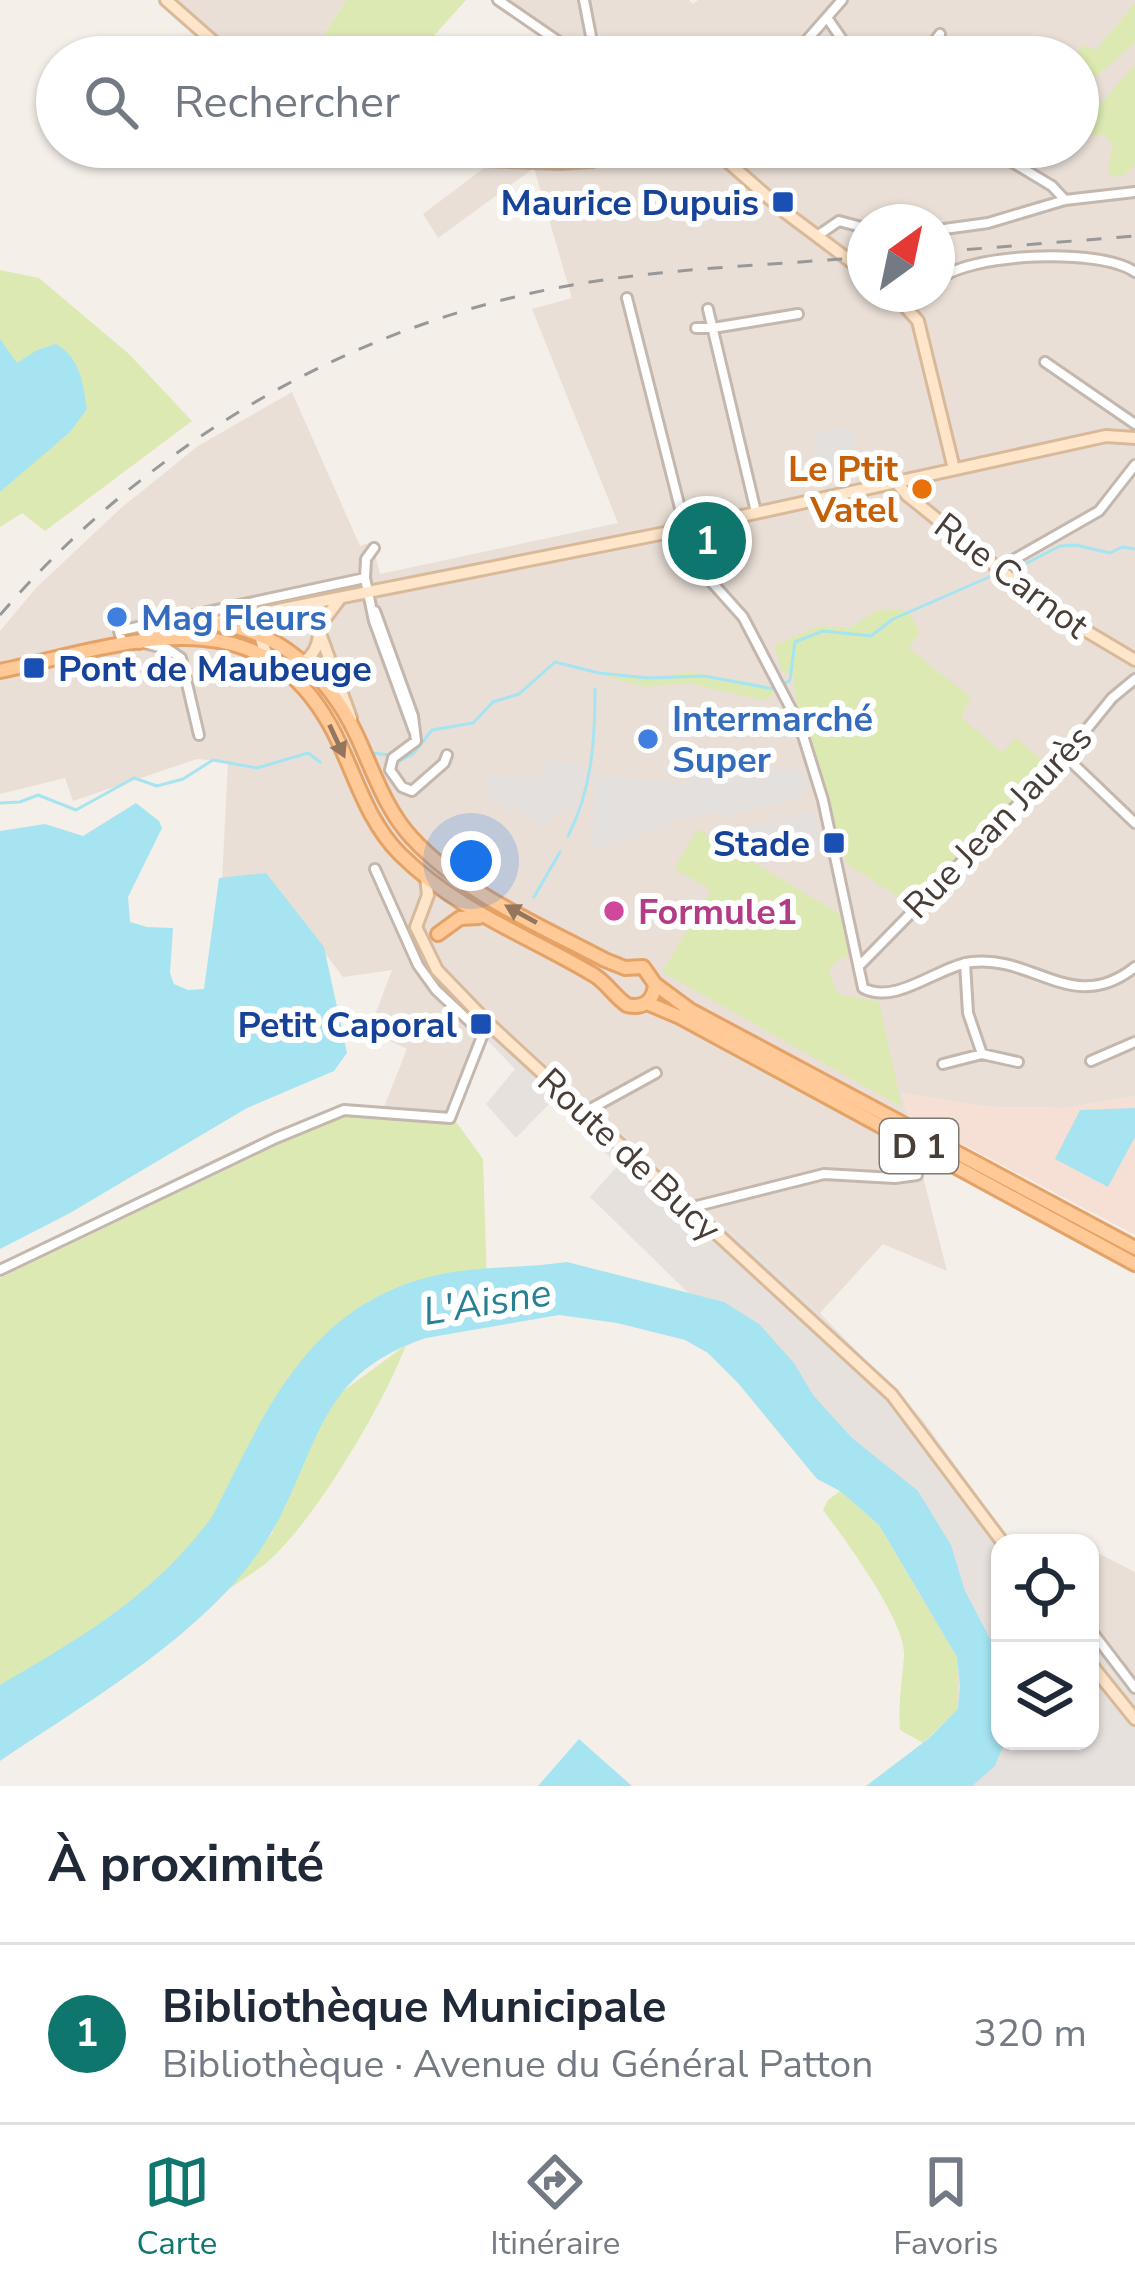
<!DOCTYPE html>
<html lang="fr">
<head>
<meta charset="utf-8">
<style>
  :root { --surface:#fff; --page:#f2f2f3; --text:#1f2937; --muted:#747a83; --line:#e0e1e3; --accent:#0f766e }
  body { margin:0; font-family:"Nunito Sans",sans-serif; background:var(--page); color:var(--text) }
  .controls { position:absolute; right:36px; bottom:36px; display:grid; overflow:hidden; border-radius:24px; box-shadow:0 3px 9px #0004 }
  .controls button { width:108px; height:108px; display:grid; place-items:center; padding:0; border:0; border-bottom:3px solid var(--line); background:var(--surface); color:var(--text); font:60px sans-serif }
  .compass { position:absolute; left:847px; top:204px; width:108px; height:108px; border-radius:50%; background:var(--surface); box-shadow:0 3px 9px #0004; rotate:33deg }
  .you { position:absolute; left:471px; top:861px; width:42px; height:42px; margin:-30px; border:9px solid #fff; border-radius:50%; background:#1a73e8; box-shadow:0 0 0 18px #1a73e833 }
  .badge { display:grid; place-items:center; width:78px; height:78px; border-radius:50%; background:var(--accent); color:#fff; font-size:39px; font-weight:700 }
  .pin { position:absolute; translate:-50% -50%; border:6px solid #fff; box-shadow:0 3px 12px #0006 }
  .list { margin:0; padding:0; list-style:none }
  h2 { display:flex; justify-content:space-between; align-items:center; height:156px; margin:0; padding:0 48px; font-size:51px }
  h2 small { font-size:39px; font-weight:400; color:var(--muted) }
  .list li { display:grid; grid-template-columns:78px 1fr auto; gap:36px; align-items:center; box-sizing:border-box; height:180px; padding:0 48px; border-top:3px solid var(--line) }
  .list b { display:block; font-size:45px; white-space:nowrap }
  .list p { margin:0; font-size:39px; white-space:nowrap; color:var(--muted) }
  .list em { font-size:39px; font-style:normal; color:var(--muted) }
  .icon { flex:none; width:66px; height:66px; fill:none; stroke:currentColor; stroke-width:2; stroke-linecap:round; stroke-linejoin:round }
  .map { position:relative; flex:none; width:1135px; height:1786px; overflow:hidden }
  .search { position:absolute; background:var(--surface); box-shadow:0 3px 9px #0004; left:36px; right:36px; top:36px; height:132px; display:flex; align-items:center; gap:30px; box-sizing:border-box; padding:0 42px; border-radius:66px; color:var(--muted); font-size:45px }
  .sheet { height:336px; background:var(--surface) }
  nav { display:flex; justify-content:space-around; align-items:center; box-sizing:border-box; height:168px; border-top:3px solid var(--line); background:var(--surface); font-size:33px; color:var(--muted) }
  nav a { display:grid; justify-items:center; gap:6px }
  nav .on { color:var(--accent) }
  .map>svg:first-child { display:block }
  .residential { fill:#e9dfd7; fill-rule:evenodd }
  .commercial { fill:#f6e0d5 }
  .industrial { fill:#e7e1de }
  .green { fill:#dde9b2 }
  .parking { fill:#e3e0de }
  .water { fill:#a6e4f1 }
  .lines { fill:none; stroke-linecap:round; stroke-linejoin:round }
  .stream { stroke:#a6e4f1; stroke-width:3 }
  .street-casing { stroke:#c3b7ae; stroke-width:14 }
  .secondary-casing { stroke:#d8ba9b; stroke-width:16 }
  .primary-casing { stroke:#e5a267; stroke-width:18 }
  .street { stroke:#fff; stroke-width:8 }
  .secondary { stroke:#ffe5c9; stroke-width:10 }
  .primary { stroke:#ffca98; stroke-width:12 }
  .rail { stroke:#989898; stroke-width:3; stroke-dasharray:15 15; stroke-linecap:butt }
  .oneway { fill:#92765e }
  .transit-dot { fill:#1a4fb4; stroke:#fff; stroke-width:4.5 }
  .food-dot { fill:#e8710a; stroke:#fff; stroke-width:4.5 }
  .shop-dot { fill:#3f7fe0; stroke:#fff; stroke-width:4.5 }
  .hotel-dot { fill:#d1479c; stroke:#fff; stroke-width:4.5 }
  .labels { text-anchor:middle; stroke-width:12; stroke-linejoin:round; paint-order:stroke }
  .shield { fill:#fff; stroke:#807873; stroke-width:3 }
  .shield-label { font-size:33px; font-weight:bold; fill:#493e37 }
  .transit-label { font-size:36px; font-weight:bold; fill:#164399; stroke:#fff; text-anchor:end }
  .food-label { font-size:36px; font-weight:bold; fill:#c56008; stroke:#fff; text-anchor:end }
  .street-label { font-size:36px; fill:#493e37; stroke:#fff }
  .shop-label { font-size:36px; font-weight:bold; fill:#366cbe; stroke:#fff; text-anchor:start }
  .hotel-label { font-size:36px; font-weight:bold; fill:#b23c85; stroke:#fff; text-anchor:start }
  .water-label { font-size:39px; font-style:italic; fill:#288095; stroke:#fff }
</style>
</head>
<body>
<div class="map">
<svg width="1135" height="1786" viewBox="0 0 1135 1786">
  <rect width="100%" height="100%" fill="#f5efe9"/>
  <path class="residential" d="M157,0H346L310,57H235Z
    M506,0H689L693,4L698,0H1135V1096L1066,1108L992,1107L902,1094L947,1271L883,1244L820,1313L495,1019L454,1119L382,1112L407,1049L369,1031L392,970L343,977L264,873L222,881L228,762L197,759L73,801L65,778L0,794V631L36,588L121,508L198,446L292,392L360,546L372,542L380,574L618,523L532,309L572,298L534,168L438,238L423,214L488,165L402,159L417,147H1078V57H532L556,37ZM865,222H937V294H865Z
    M1090,1549L1135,1572V1702L1090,1644Z"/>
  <path class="commercial" d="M902,1093L992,1107L1066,1108L1135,1096V1235L907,1115Z"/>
  <path class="industrial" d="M494,1018L820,1313L922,1419L1012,1543H1000V1741H1090V1644L1135,1702V1786H927L952,1769L916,1515L590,1197L618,1165L552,1101L516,1138L486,1104L515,1069L486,1039Z"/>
  <path class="green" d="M346,0H466L415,57H310Z
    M1135,3V43L1078,92V57H1073L1083,45L1096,50Z
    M1135,65V165L1123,176L1114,177L1108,170L1112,145L1106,136L1078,134V129Z
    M0,270L39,278L129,354L192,421L45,531L22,513L0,527Z
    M902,609L904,613L908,611L920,632L908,648L971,697L961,717L1002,753L1015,738L1048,764L911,905L847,864L797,702L792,674L782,672L774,645L819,626L850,628L877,610Z
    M689,672L759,684L774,691L769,699L761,700L687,683L647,687L603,676L654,678Z
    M698,829L843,916L852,954L837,960L829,970L837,994L879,1002L902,1107L662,972L711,890L674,868Z
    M348,1111L454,1119L483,1159L487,1281L346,1343L196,1590L0,1701V1278Z
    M406,1345C383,1405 320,1511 274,1556C261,1569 244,1578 229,1589L272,1533L312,1439L339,1394Z
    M840,1491L879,1525L957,1657L958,1709L923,1743L900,1730C898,1704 902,1682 904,1656C907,1623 844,1538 823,1510L828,1500Z"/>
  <path class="parking" d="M852,426L861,477L823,484L813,432Z
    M547,760L587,766L574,809L557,812L544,826L494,798L485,776L544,778Z
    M801,769L806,788L801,790L802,796L725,817L722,812L681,818L592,851L595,775L686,784L689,774L769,780L771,771Z
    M814,811L824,849L761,864L739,852L734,830Z"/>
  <path class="water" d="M0,339L17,363L37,350L56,344C80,358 83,382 87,409L70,432L0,492Z
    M136,803L159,821L162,828L128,897L130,922L147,927L173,928L170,973L174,984L188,990L204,989L219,878L266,873L324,947L347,1053L334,1071L247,1108L70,1213L0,1249V831L45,824L83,836Z
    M1135,1108V1137L1108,1187L1055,1159L1080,1110Z
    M567,1262L724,1302L759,1324L794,1363L813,1395L852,1438L918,1491L951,1545L965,1591L995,1648L1000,1666V1741H1005L995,1766L972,1786H866L928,1739L958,1709L960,1686L957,1657L879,1525L840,1491L817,1479L738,1383L708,1353L685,1340L617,1323L559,1315L426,1338C325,1372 322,1433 281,1515C268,1541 248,1569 228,1590C163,1659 78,1708 0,1761V1685C85,1635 151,1598 212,1517C268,1407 310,1299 447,1273C486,1266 527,1268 567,1262Z
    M579,1739L632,1786H538Z"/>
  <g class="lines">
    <path class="stream" d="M1011,571L1060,546L1076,545L1110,553L1122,547L1135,549
      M786,683L790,680L795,642L823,631L871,636L893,619L996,574
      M372,753L389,755
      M398,762L413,754L432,730L473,723L493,702L519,694L555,662L599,673L648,678L704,676L774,689
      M0,803L20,802L38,795L76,810L134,778L157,786L183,779L213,760L257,768L308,753L320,762
      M568,836C592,790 595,740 595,689
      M534,897L560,852"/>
    <g class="street-casing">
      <path id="street" d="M498,0L581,57
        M584,0L595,57
        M828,19L854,57
        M792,57L842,0
        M923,57L940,34
        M987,147L1052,186L1065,200
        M937,230L988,223L1065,200L1135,192
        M817,236L839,221L865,228
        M937,281C967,253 1100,247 1135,272
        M627,298L683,520
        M910,308L924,294
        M708,309L756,512
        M696,328H713L798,314
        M1045,362L1135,424
        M684,542L691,559L743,617L800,726L823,800L863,988C896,1006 938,966 972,962C1034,955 1074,1016 1135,967
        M999,568L1099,511L1135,465
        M365,578L366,559L374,548
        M375,611L413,716L416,741L393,758L390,770L402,787L412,791L444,763L447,755
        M140,642L168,649L181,658L199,735
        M123,645L119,631L365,578L374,621L414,731
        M1065,756L1135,823
        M375,869L418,965L436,990L483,1034
        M965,963L968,1013L982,1054
        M861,964L1065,756L1112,698L1135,679
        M1091,1061L1135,1042
        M943,1064L982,1054L1018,1062
        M585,1112L656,1073
        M689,1208L824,1174L895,1178L917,1175
        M0,1270L276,1138L344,1110L450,1118L483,1034L490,1025
        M1090,1629L1135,1688"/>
    </g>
    <g class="secondary-casing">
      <path id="secondary" d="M166,0L231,57
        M371,147L436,158L559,163L592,161L641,147
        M711,147L785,212L865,272
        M894,294L918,321L954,469
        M896,482L907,495L1046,607L1135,660
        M671 531a11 11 0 1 1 22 0a11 11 0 1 1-22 0Z
        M692,527L1106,436L1135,438
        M339,600L318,628L351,718
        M217,622L670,532
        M269,657C258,641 258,626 272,612
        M275,661C298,670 316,660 319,635
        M426,877L428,895L416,927L437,970L490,1025L892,1395L1003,1543
        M1090,1663L1135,1719"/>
    </g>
    <g class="primary-casing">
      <path id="primary" d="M0,671C119,646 255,590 330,725C354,768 364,818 400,854C456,910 527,935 594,975C608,984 614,996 627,1005C643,1009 654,1001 655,984L643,967L625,968L605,960C539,925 463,893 412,838C385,809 373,770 356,734C329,677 277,626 210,624C186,624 161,635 139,642
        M438,934L460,918L479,917
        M655,984L690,1010L1135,1248
        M647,1003L680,1017L1135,1264"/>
    </g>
    <use href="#street" class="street"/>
    <use href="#secondary" class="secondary"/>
    <use href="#primary" class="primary"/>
    <path class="rail" d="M937,252L1135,236
      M0,615C143,449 339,330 556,288C658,268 762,266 865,257"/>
  </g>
  <defs><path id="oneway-solid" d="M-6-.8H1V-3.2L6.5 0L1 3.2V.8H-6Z" transform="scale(3)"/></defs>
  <g class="oneway">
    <use href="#oneway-solid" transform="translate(337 741) rotate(65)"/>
    <use href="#oneway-solid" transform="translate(521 914) rotate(-151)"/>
  </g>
  <g class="transit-dot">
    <rect x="771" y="190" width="24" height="24" rx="6"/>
    <rect x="22" y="656" width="24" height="24" rx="6"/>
    <rect x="822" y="831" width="24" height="24" rx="6"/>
    <rect x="469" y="1012" width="24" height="24" rx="6"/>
  </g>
  <circle class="food-dot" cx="922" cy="489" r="12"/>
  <g class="shop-dot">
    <circle cx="117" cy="617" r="12"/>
    <circle cx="648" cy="739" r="12"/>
  </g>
  <circle class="hotel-dot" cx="614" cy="911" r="12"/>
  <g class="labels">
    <rect class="shield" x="880" y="1119" width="78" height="54" rx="9"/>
    <g class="shield-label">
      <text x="919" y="1158">D 1</text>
    </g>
    <g class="transit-label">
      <text x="759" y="215">Maurice Dupuis</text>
      <text x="58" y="681" text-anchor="start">Pont de Maubeuge</text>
      <text x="810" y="856">Stade</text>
      <text x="457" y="1037">Petit Caporal</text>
    </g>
    <g class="food-label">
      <text x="898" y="481">Le Ptit<tspan x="898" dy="41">Vatel</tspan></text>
    </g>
    <g class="street-label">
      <text transform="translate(1012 575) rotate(37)" y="13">Rue Carnot</text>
      <text transform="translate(997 821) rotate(-46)" y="13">Rue Jean Jaurès</text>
      <text transform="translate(630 1154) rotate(43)" y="13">Route de Bucy</text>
    </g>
    <g class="shop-label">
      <text x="141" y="630">Mag Fleurs</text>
      <text x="672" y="731">Intermarché<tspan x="672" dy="41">Super</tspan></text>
    </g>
    <g class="hotel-label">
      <text x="638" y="924">Formule1</text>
    </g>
    <g class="water-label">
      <text transform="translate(487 1301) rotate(-9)" y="14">L'Aisne</text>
    </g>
  </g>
</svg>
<div class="controls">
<button><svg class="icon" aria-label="locate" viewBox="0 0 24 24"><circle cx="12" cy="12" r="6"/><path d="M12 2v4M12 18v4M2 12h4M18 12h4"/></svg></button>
<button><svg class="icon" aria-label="layers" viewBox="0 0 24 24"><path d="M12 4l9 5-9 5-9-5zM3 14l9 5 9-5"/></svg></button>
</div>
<svg class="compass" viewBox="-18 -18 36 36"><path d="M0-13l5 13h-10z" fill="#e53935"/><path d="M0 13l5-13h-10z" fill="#747a83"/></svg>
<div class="you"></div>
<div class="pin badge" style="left:707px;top:541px">1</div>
<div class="search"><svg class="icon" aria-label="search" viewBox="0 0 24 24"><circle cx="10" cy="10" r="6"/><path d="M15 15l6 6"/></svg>Rechercher</div>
</div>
<section class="sheet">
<h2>À proximité<small></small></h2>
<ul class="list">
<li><span class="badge">1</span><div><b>Bibliothèque Municipale</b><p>Bibliothèque · Avenue du Général Patton</p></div><em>320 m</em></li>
</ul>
</section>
<nav>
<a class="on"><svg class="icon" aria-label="map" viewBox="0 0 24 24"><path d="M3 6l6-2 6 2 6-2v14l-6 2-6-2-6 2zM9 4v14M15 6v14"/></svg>Carte</a>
<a><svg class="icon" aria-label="directions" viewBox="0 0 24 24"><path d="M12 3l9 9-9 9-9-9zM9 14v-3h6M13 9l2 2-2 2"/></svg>Itinéraire</a>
<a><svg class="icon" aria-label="saved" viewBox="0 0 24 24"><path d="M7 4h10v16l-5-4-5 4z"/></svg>Favoris</a>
</nav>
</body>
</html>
